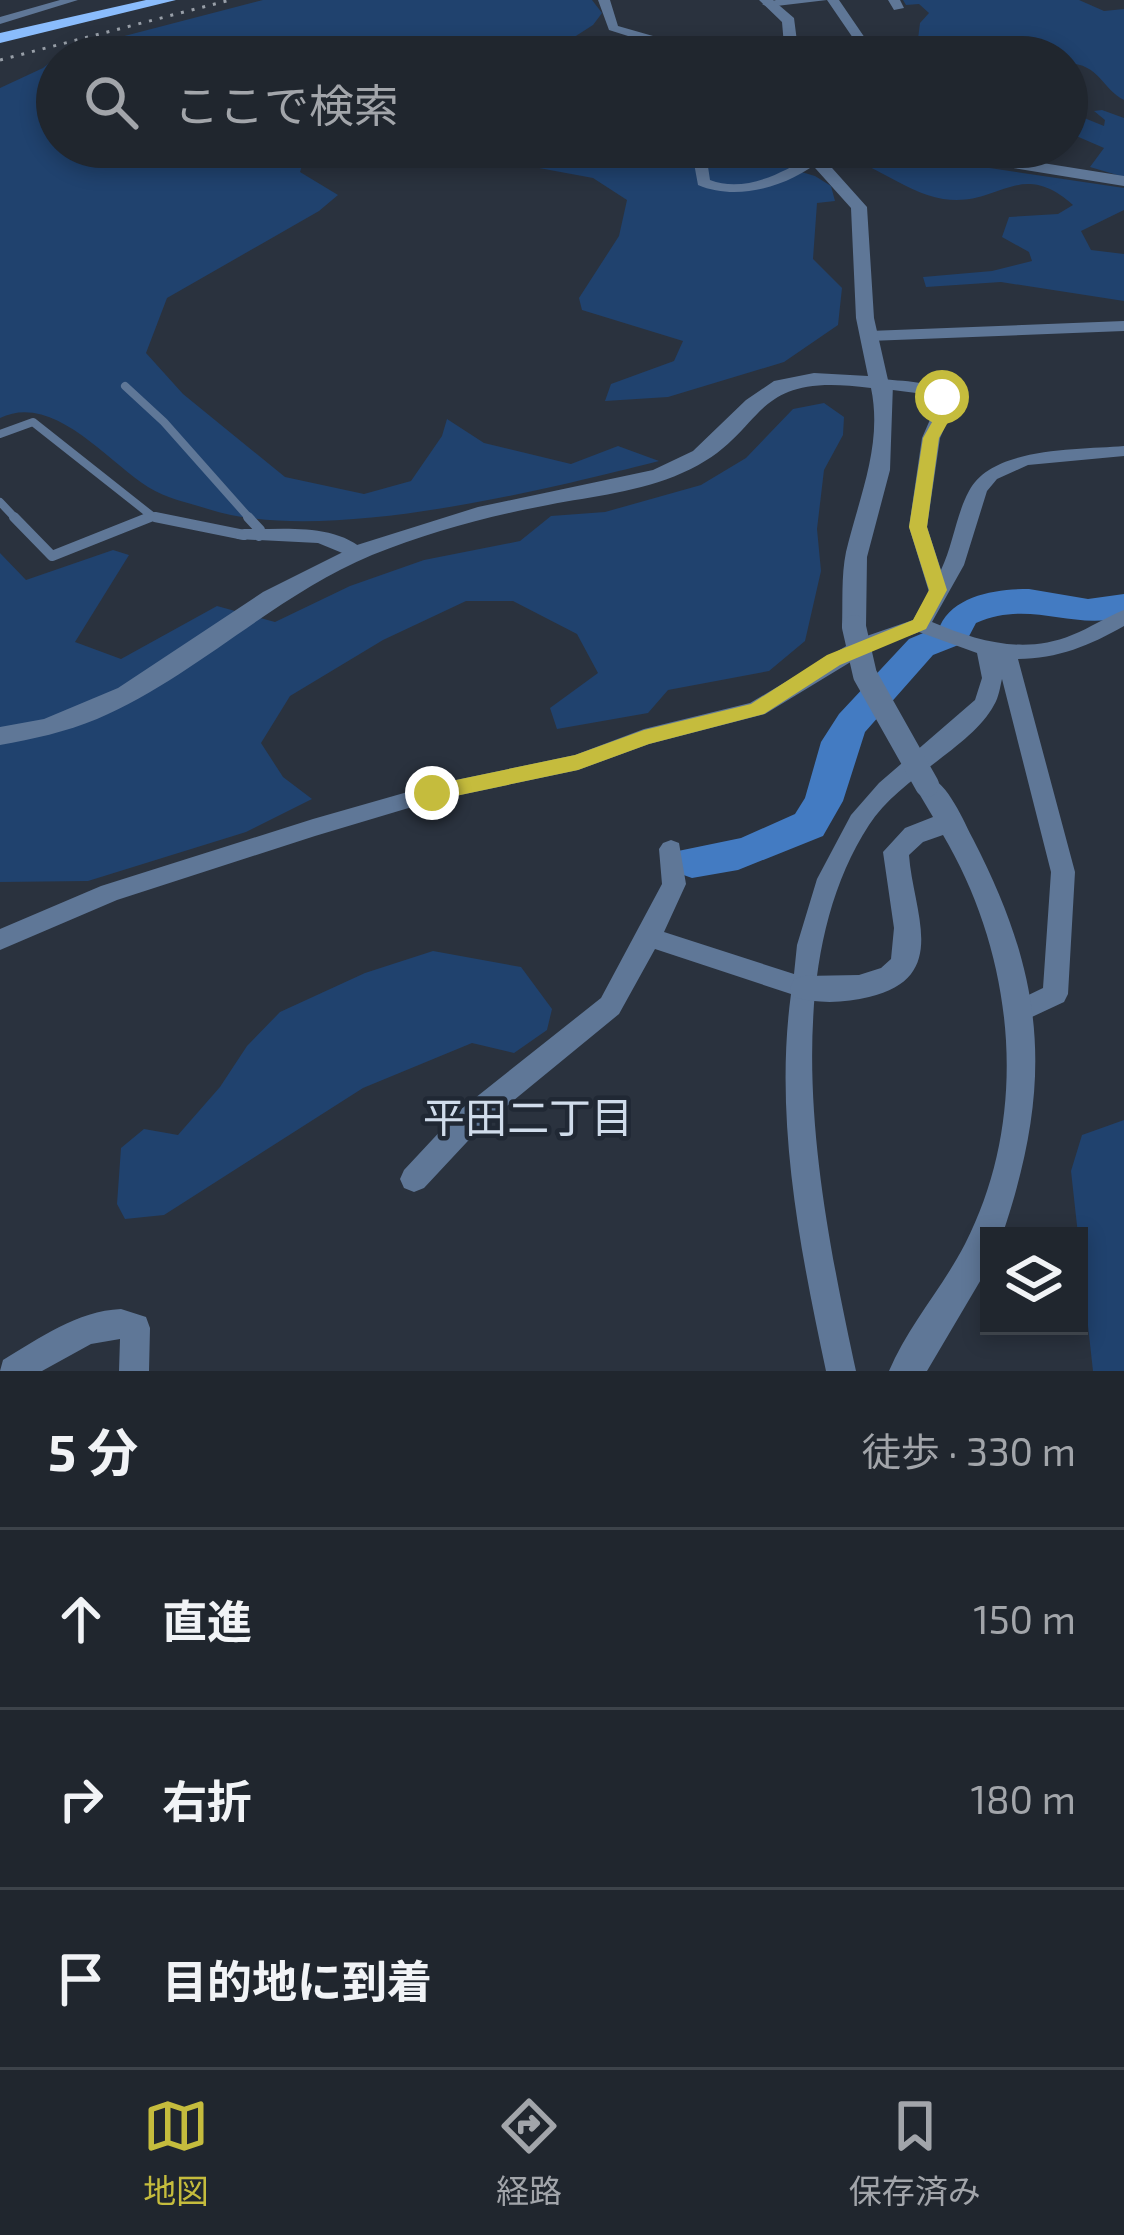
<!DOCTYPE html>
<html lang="ja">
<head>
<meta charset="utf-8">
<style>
  :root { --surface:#20262e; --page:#282e36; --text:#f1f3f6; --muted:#a2a5aa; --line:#3d434a; --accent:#c5bc3d }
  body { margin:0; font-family:"Exo 2","Noto Sans JP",sans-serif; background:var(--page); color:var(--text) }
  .controls { position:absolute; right:36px; bottom:36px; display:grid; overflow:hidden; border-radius:0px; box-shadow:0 6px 18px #0003 }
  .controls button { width:108px; height:108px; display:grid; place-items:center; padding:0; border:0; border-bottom:3px solid var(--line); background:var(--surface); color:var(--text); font:60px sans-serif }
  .stop { position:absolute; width:36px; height:36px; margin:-27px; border:9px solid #c5bc3d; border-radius:50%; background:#fff }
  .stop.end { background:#c5bc3d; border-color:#fff; box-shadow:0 3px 12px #0008 }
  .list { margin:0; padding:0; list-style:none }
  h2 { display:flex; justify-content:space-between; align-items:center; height:156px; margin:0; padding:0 48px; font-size:51px }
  h2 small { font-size:39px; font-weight:400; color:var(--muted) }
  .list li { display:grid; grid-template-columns:78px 1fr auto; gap:36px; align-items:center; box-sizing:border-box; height:180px; padding:0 48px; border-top:3px solid var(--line) }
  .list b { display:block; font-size:45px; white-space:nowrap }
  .list em { font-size:39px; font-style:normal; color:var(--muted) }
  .icon { flex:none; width:66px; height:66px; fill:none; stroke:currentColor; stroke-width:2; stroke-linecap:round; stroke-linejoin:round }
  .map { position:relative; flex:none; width:1124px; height:1371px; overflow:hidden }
  .search { position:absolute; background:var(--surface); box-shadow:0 6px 18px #0003; left:36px; right:36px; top:36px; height:132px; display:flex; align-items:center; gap:30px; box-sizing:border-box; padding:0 42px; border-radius:66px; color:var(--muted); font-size:45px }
  .sheet { height:696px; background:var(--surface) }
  nav { display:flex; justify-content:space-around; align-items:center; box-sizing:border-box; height:168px; border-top:3px solid var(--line); background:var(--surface); font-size:33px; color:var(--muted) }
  nav a { display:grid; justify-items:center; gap:6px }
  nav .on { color:var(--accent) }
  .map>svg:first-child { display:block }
  .green { fill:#20426e }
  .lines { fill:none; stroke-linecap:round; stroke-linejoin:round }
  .river { fill:#437bc2; fill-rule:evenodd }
  .service-far1 { stroke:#5f7797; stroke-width:8 }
  .service { stroke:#5f7797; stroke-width:10 }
  .minor { fill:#5f7797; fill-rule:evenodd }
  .tertiary { fill:#5f7797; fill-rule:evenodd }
  .primary { fill:#8abcfc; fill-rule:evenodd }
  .rail { stroke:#989fa8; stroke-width:3; stroke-dasharray:3 8; stroke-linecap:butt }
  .tertiary-bridge { stroke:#5f7797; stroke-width:24 }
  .route { fill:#c5bc3d }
  .labels { text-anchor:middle; stroke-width:9; stroke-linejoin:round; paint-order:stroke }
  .near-neighbourhood-label { font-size:42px; fill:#d0dceb; stroke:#202834 }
</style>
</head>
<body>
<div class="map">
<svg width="1124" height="1371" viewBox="0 0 1124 1371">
  <rect width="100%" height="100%" fill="#2a323e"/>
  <path class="green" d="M263,0H592L602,13L593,25L554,50V57H57V147H308L300,172L338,195L319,211L167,298L146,353L183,394L285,477L364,494L411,481L442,436L447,419L484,443L571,464L618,446L659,461C544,490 321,546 208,509C189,503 165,498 148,487C107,461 53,392 0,418V88L43,68L63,52Z
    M903,0H1079L1104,11L1124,9V100C1102,89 1100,64 1067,63V57H921L933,44L918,39L920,23L929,13L919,4L906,5Z
    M1102,110L1124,118V177L1090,167L1104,148L1067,132V111L1104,126L1105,120L1094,111Z
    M425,147H694L697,158L725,166L777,147H890L897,150L900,159L918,168L963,164L1124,188V210L1081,231L1091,250L1124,254V301L1001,282L926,287L923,277L992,271L1032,261L1029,252L1002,237L1009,217L1058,214L1073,205C1019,157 999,208 943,199C887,189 845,129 788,168L815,176L831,186L835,201L817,203L813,259L842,288L838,325L784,362L668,397L605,401L611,384L674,361L683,341L582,310L579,298L619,236L627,200L593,178Z
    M824,403L844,417L843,435L824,470L817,529L821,571L805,641L769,671L668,690L648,713L557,729L550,708L598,673L577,634L513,601H466L383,640L290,696L261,743L283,777L312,799L246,832L88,881L0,882V553L26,580L113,550L129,555L75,642L121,659L217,606L275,622L350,586L424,560L520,541L551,516L605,512L701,485L746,458L793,409Z
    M433,951L521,967L552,1009L547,1030L514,1053L472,1043L363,1088L164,1215L125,1219L117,1204L121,1148L144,1129L178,1135L220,1087L247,1046L280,1012L365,973Z
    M1124,1120V1371H1093L1071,1171L1082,1135Z"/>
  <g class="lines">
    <path class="river" d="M1029,589L1088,599L1124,594V617C1071,631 1031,599 976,623L966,642L933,655L865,732L843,801L823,836L738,870L692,878L678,873L672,862L678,851L741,838L795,814L805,798L821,742L839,714L909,639L940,626C954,595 997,589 1029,589Z"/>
    <path class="service-far1" d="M125,386L164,422L251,520
      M0,434L33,422L152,516L170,520
      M0,502L17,520
      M143,520L152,516"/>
    <path class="service" d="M14,517L52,556L150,517
      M155,517L244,535
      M248,517L260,530L259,536"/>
    <path class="minor" d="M60,0H78L0,24V17Z
      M598,0H610L618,26L674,42L688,57H675L666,48L609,30Z
      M776,0H839L878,57H866L827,0L768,7L762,4Z
      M888,0H900L904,8L894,10Z
      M691,147H705L710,180C744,193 781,174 810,156L822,159C790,186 738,202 698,185Z
      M1124,321V331L869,341L861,336L869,331Z
      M883,379C907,382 944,380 954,406L940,438L927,527L941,570C953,545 956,515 969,491C992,446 1080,450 1124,446V456L1028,465L997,479L987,491L964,565L932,622C977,641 1024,655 1072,635C1090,628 1106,617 1124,610V626C1091,645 1057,659 1018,659L1075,872L1068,994L1064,1002L1019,1023L1010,1020L1006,1012L1010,1004L1043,988L1051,872L1002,679C1000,687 999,697 994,705C972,747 899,778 869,825C772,974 821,1209 856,1371H826C800,1249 774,1119 791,994L655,949L619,1014L480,1128L424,1188L414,1192L404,1188L400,1179L404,1170L460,1110L601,998L662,884L659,849L663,843L671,840L679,843L686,884L664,932L794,974L797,945L817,879L851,815L879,783L975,700L982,678L977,653L919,632L872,649L765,714L649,744L578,770L432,801L315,836L117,900L0,950V929L101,886L313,819L432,785L575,755L644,729L750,703L858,639L913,620L929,592L909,527L922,438L936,406L934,400L924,394L877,388L875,384Z
      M244,529C284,530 336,522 367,553L357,559L318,543L237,539L235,535L237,531Z
      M121,1309L146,1317L150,1328L149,1371H119L120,1339L91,1344L42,1371H0L3,1360C40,1338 77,1311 121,1309Z"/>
    <path class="tertiary" d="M759,0H773L794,18L799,57H785L782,22Z
      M819,147H836L824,159L867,207L874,318L888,380L893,384L890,470L867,557L866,627L862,632L854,635L842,627C843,603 841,576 846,552C859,497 883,445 871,388C742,370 772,434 682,473C640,492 593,496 548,505C488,516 429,532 372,555C272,597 195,677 97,719C66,732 33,739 0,745V727L44,719L118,688L263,592L357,545L478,507L653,470L693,451L746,400L774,381L814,373L868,376L856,318L851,208L807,159Z
      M907,147H943L1124,176V186L915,152Z
      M927,776C948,782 964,822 973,839C1047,982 1053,1085 1002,1236H989V1266L927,1371H889C908,1326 943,1287 965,1244C1031,1115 1015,957 943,835L923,842L909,855C913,912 951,978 869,997C846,1003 816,1004 794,997L790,988L794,979L804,976L859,975L881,968L891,959L894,928L883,852L905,828L933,817L914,785L918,778Z"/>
    <path class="primary" d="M146,0H176L0,43V33Z"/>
    <path class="rail" d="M0,60L230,0"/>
    <path class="tertiary-bridge" d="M854,627L865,675L927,785"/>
  </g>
  <path class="route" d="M942,392L950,397L951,417L939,438L927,527L947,590L926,629L840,665L764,714L649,744L578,770L432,801L425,799L422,793L432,785L575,755L644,730L751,704L827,655L913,620L929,590L909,527L923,438L935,417L934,397Z"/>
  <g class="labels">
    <g class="near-neighbourhood-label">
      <text x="528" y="1133">平田二丁目</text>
    </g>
  </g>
</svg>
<div class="controls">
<button><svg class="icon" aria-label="layers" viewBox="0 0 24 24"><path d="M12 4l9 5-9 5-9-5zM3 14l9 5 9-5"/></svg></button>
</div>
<div class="stop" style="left:942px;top:397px"></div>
<div class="stop end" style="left:432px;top:793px"></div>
<div class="search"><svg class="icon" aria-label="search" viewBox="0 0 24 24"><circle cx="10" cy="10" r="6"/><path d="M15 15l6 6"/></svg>ここで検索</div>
</div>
<section class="sheet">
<h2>5 分<small>徒歩 · 330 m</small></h2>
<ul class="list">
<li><svg class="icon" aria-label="ahead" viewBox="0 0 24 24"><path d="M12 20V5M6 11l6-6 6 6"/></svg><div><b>直進</b></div><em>150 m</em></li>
<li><svg class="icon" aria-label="right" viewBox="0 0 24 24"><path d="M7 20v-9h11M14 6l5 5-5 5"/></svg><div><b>右折</b></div><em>180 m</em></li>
<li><svg class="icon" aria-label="arrive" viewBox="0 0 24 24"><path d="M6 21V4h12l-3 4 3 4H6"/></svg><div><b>目的地に到着</b></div></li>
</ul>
</section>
<nav>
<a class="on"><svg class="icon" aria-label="map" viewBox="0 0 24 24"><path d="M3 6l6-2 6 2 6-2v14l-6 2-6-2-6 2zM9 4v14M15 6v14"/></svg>地図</a>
<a><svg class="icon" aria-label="directions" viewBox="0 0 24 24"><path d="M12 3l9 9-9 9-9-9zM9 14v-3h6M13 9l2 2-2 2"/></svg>経路</a>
<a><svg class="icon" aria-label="saved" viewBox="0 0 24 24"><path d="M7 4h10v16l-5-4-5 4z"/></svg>保存済み</a>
</nav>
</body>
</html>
